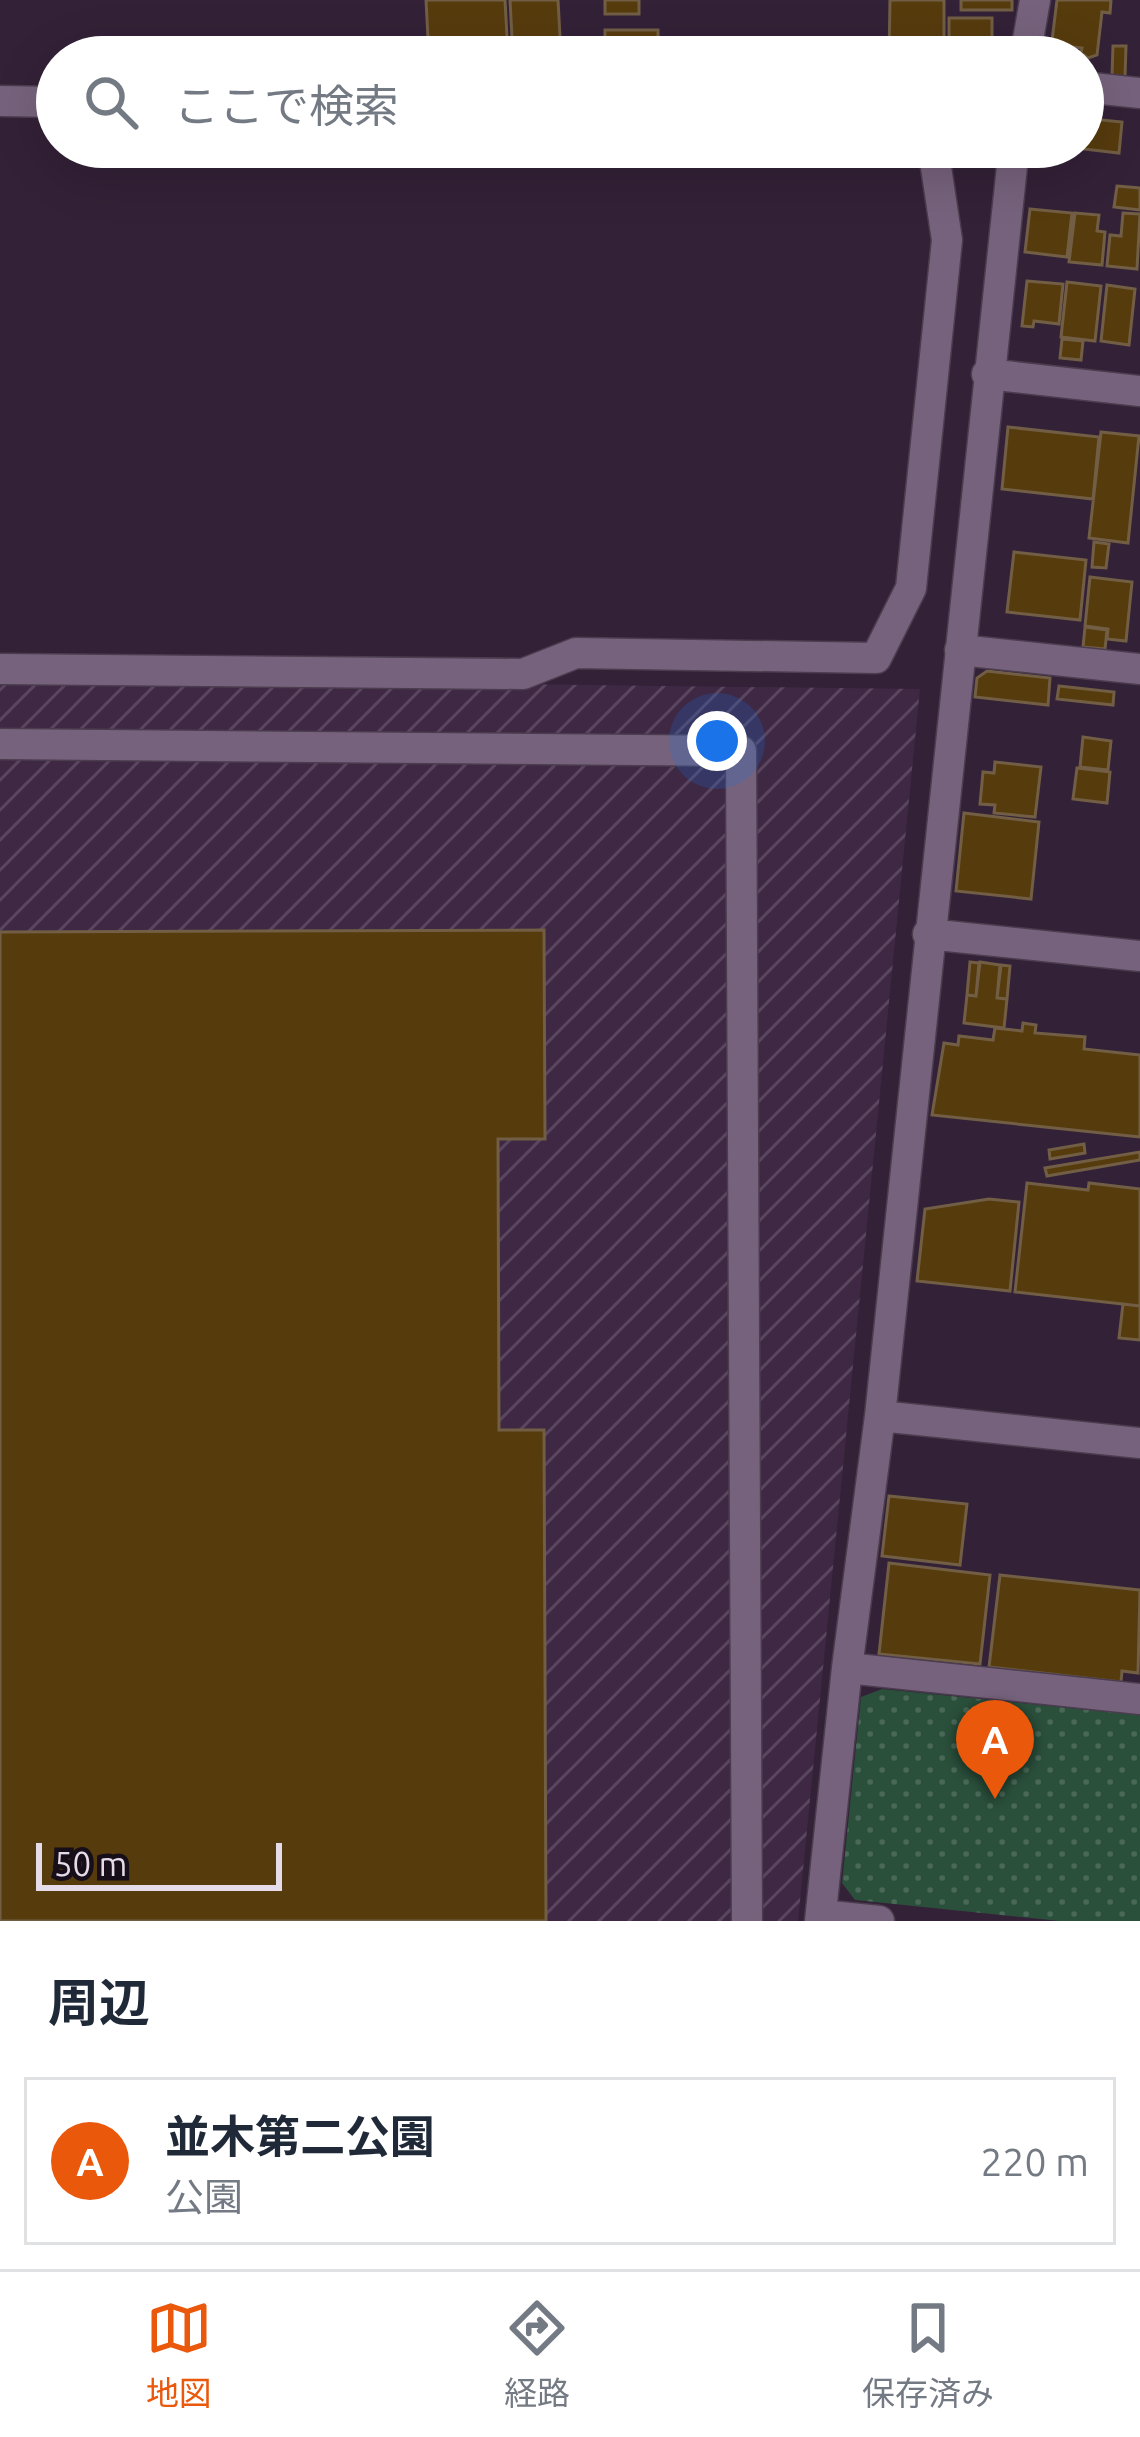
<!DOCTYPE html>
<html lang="ja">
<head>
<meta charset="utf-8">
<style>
  :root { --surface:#fff; --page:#f2f2f3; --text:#1f2937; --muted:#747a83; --line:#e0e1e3; --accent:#ea580c }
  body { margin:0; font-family:Ubuntu,"Noto Sans JP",sans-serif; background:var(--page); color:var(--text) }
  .scale { position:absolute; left:36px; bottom:30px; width:246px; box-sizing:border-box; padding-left:12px; border:6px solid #e6dbe9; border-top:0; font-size:33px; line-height:42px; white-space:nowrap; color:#e6dbe9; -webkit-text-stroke:9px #160e18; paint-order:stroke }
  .you { position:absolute; left:717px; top:741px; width:42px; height:42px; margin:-30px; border:9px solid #fff; border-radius:50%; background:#1a73e8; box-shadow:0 0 0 18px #1a73e833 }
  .badge { display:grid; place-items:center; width:78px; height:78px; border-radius:50%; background:var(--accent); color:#fff; font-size:39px; font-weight:700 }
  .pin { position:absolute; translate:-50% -99px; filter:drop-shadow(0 3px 6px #0008) }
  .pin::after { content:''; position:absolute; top:63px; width:42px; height:36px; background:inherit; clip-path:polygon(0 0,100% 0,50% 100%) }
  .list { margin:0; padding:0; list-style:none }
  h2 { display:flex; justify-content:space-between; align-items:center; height:156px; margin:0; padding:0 48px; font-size:51px }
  h2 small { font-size:39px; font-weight:400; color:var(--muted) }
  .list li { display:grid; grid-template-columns:78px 1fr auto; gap:36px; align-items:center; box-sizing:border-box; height:168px; margin:0 24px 24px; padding:0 24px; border:3px solid var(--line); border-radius:0px }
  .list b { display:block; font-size:45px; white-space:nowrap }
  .list p { margin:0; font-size:39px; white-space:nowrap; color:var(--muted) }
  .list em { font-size:39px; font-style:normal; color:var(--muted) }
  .icon { flex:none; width:66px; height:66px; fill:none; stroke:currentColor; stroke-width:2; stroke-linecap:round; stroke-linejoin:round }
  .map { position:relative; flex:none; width:1140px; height:1921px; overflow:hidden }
  .search { position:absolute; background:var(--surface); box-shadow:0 12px 48px #0002; left:36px; right:36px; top:36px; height:132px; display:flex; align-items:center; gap:30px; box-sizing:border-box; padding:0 42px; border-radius:66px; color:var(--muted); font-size:45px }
  .sheet { height:348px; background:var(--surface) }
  nav { display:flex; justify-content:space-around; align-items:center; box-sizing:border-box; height:168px; border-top:3px solid var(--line); background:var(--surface); font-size:33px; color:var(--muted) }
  nav a { display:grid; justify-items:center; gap:6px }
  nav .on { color:var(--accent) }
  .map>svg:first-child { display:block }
  .industrial { fill:url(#industrial-furrows) }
  .grass { fill:url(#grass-dots) }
  .building { fill:#563b0d; stroke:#715e44; stroke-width:3 }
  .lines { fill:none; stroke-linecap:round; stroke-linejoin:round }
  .minor-casing { stroke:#4b3c4f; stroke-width:33 }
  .minor { stroke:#76627c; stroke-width:30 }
</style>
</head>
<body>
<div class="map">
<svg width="1140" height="1921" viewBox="0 0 1140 1921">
  <defs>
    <pattern id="industrial-furrows" width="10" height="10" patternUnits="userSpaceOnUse" patternTransform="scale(3)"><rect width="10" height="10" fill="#3e2844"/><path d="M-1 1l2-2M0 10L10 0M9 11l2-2" fill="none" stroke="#5a475f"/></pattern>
    <pattern id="grass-dots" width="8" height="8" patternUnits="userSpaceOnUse" patternTransform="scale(3)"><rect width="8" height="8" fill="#2a4f3b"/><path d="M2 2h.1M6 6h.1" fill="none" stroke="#496857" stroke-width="1.8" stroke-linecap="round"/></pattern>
  </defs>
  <rect width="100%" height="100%" fill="#332137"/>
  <path class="industrial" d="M0,678L920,689L798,1921H0Z"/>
  <path class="grass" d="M882,1689L1140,1715V1921H1060L855,1900L842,1883L861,1697Z"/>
  <path class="building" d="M426,0H505L508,56L429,57Z
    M510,0H558L561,55L513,57Z
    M605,0H639V14H605Z
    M890,0H944V57H889Z
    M961,0H1012V10H961Z
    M1057,0H1111L1110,13L1102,12L1097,55L1088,58L1081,53L1082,48L1065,46L1062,52L1051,49Z
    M949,18H992V57H949Z
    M605,30H658V57H605Z
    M1113,46H1126L1125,77L1112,76Z
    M1083,118L1122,122L1119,153L1067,147H1083Z
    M1117,186L1140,188V210L1114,207Z
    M1030,209L1072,213L1067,257L1025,252Z
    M1075,213L1099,215L1097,231L1105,232L1102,265L1069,262Z
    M1123,213L1140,214L1137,269L1107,266L1110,235L1121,236Z
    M1027,281L1063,284L1059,324L1034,321L1033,327L1022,326Z
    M1067,282L1101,286L1095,341L1061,337Z
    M1107,285L1135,289L1129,345L1101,341Z
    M1062,339L1083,341L1081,360L1060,358Z
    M1008,427L1099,437L1093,499L1002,489Z
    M1101,432L1139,436L1128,543L1089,538Z
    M1094,542L1109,544L1106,568L1092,567Z
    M1014,552L1086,560L1080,620L1007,612Z
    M1090,577L1132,582L1126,641L1107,639L1108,629L1085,626Z
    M1085,627L1107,630L1105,649L1083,647Z
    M987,671L1050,678L1048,705L975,697L977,678Z
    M1059,686L1114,692L1113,705L1057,699Z
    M1083,737L1111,741L1108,770L1080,767Z
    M995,762L1041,767L1035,817L994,813L995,805L980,804L983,772L994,773Z
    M1077,768L1110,772L1107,803L1073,799Z
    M964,813L1039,822L1031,899L956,891Z
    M544,930L545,1139H498L499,1430H544L546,1921H0V932Z
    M970,962L979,963L976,996L967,995Z
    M980,962L1000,965L997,998L1007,999L1004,1028L964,1023L967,995L976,996Z
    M1001,965L1010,966L1007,999L997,998Z
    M1023,1023L1036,1025L1035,1033L1085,1037L1084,1049L1140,1055V1137L932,1115L944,1043L958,1045L959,1036L993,1040L995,1028L1022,1031Z
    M1084,1144L1085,1153L1050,1159L1049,1150Z
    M1140,1152V1160L1047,1176L1045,1168Z
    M1027,1183L1088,1190L1089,1183L1140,1189V1306L1015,1292Z
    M989,1199L1019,1202L1010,1291L917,1281L925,1209Z
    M1123,1304L1140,1306V1340L1119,1338Z
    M889,1496L967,1504L960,1565L882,1556Z
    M889,1563L990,1575L980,1664L879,1654Z
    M1000,1575L1140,1590L1138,1673L1122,1671L1121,1682L989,1667Z"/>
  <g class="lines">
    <g class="minor-casing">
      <path id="minor" d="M1025,57L1035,0
        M1083,87L1140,93
        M0,101L57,102
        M987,374L1140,391
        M960,650L1140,669
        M0,669L523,674L576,653L876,658L911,588L947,240L934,154L924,147
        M0,744L741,751L747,1921
        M928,934L1140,956
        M880,1416L1140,1443
        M847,1668L1140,1699
        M821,1915L879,1921
        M820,1921L847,1668L880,1416L1014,147"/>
    </g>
    <use href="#minor" class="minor"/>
  </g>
</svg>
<div class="scale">50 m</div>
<div class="you"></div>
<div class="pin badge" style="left:995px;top:1799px">A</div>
<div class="search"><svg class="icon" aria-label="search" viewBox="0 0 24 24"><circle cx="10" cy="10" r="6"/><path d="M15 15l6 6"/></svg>ここで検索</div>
</div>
<section class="sheet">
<h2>周辺<small></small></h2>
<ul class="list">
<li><span class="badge">A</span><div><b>並木第二公園</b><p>公園</p></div><em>220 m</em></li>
</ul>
</section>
<nav>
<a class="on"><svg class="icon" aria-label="map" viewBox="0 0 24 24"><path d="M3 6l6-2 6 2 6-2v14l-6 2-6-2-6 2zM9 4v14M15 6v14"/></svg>地図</a>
<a><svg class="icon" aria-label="directions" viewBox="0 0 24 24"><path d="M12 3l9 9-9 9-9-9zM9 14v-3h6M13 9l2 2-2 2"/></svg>経路</a>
<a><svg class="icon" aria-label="saved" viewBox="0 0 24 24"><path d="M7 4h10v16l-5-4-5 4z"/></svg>保存済み</a>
</nav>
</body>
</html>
